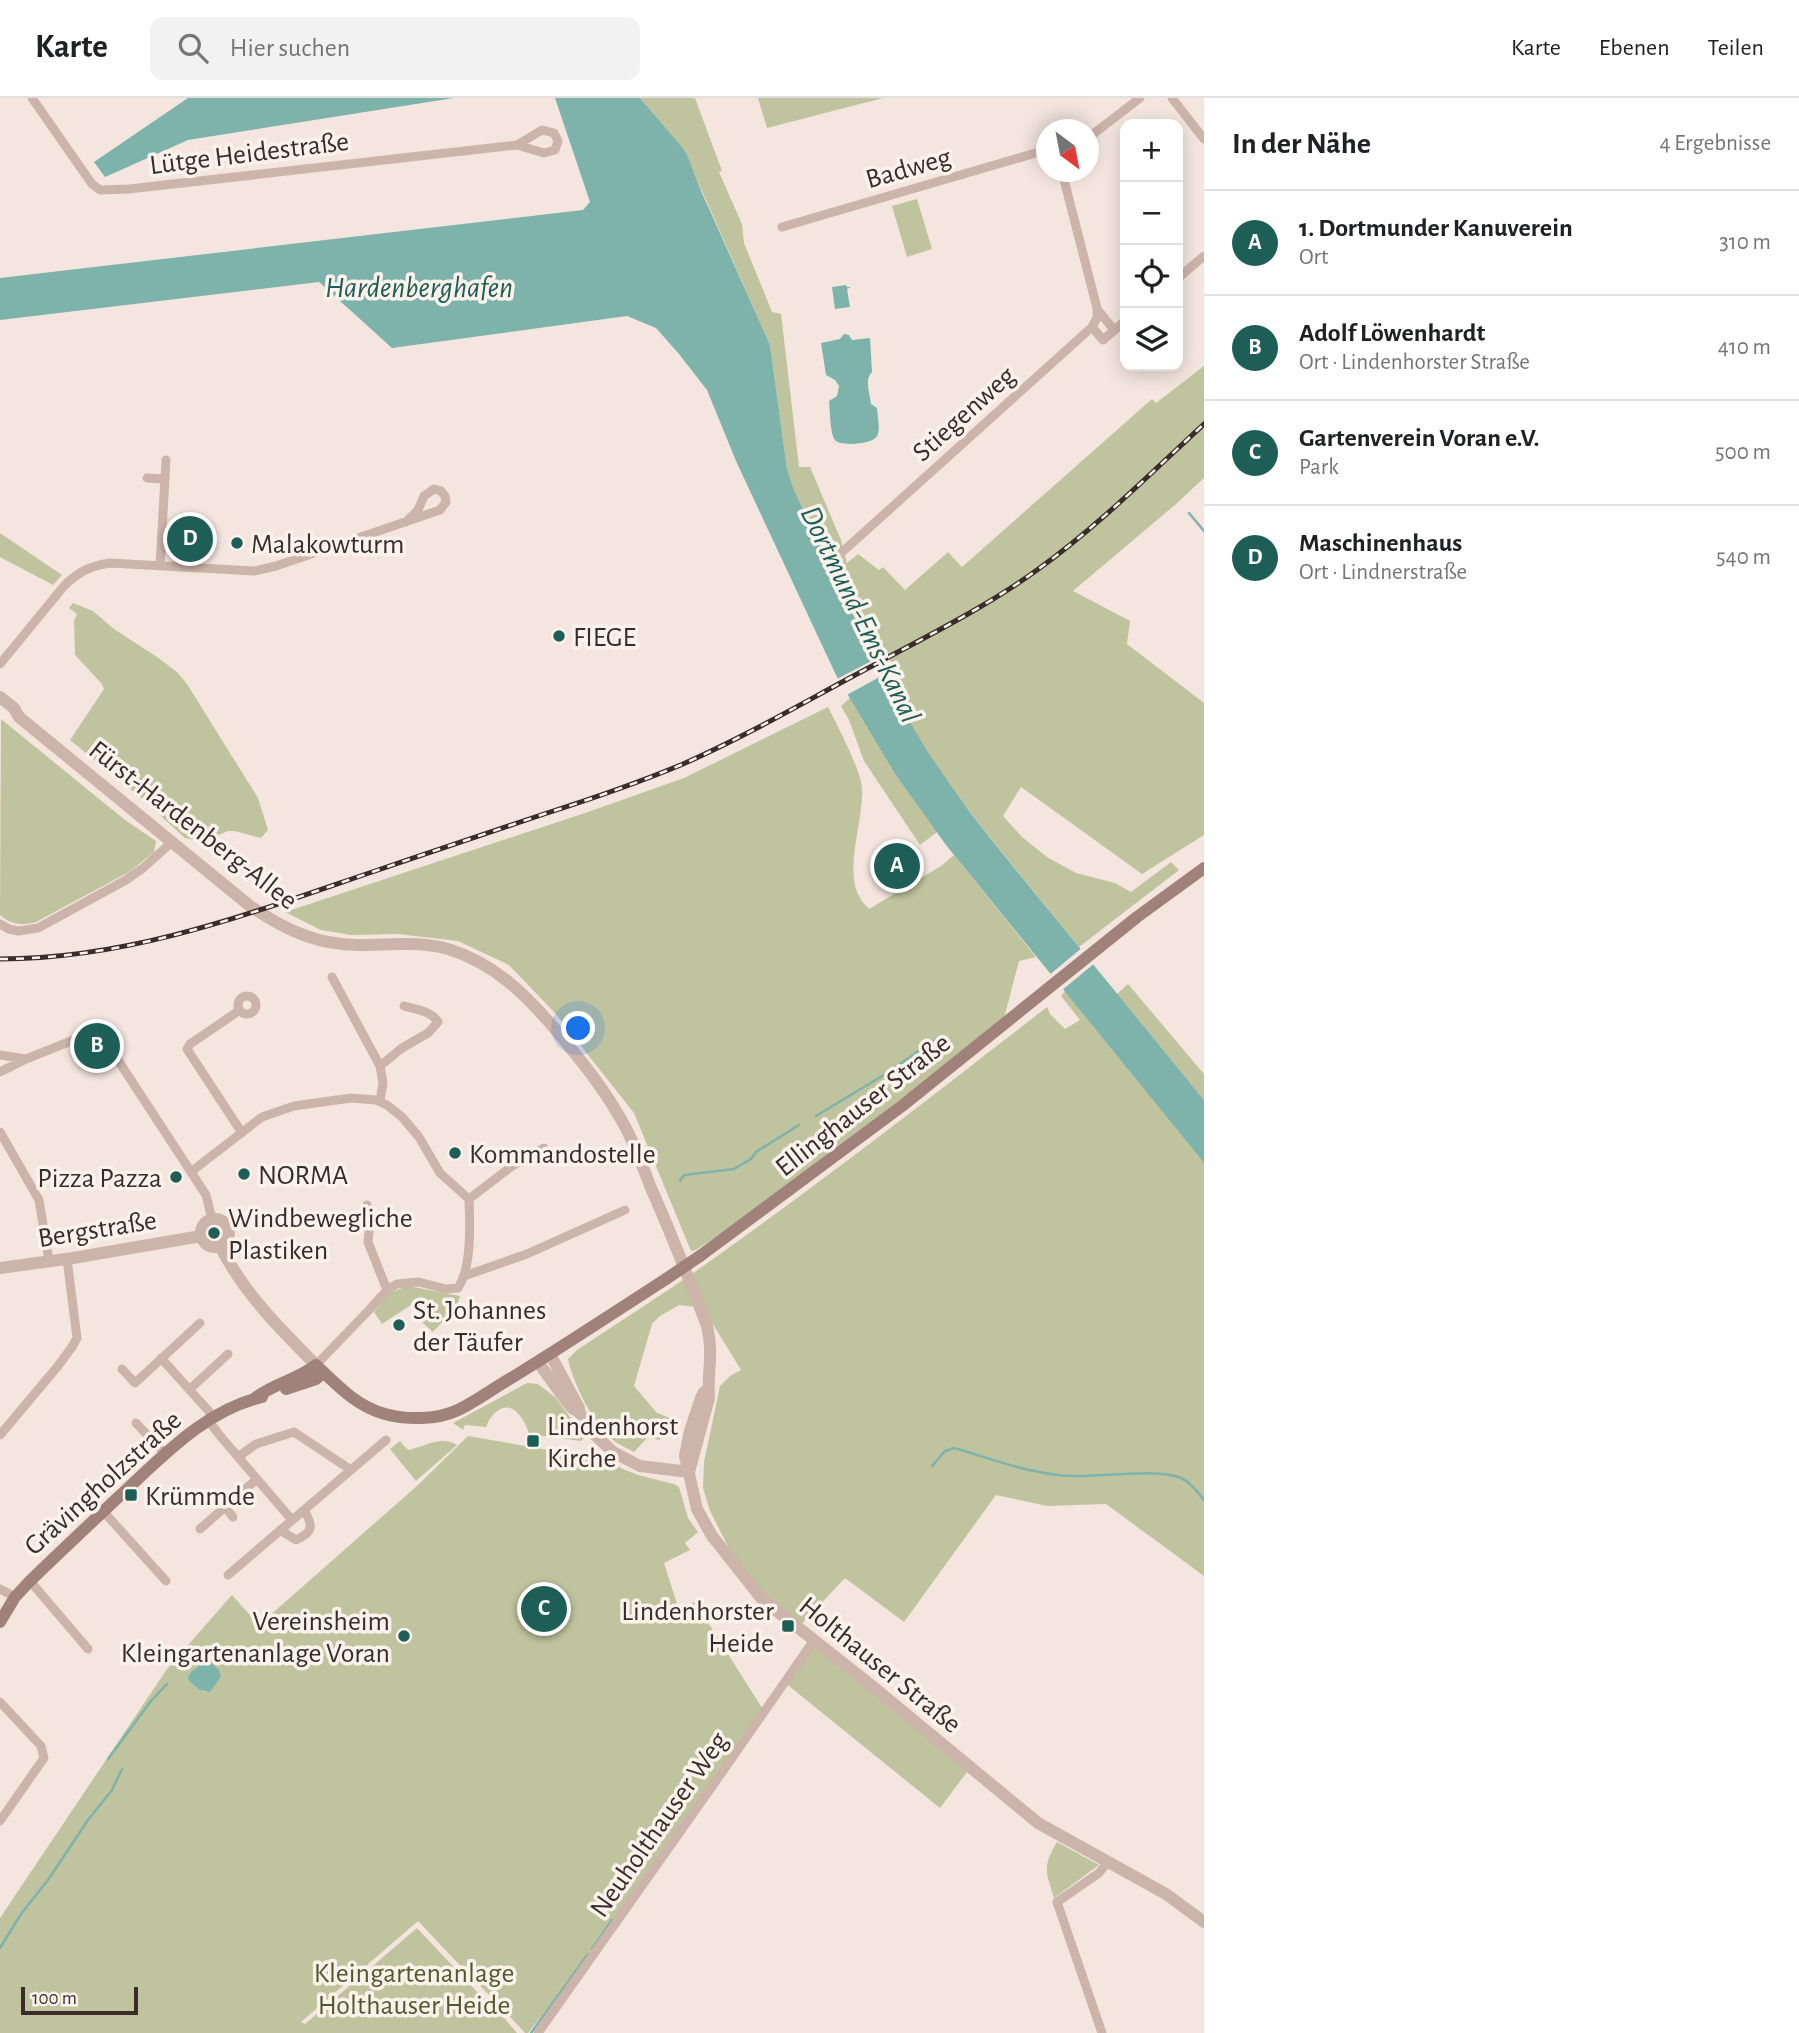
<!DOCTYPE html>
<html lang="de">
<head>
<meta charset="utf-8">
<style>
  :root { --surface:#fff; --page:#f2f2f2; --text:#202124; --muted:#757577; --line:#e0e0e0; --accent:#1d5e56 }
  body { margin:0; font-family:"Alegreya Sans",sans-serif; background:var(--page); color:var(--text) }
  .controls { position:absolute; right:21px; top:21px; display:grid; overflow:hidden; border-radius:14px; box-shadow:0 4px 18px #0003 }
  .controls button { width:63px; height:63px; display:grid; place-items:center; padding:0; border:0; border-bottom:2px solid var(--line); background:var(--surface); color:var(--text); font:35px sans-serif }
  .compass { position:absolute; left:1036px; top:21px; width:63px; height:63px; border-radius:50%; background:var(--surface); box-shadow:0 4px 18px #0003; rotate:148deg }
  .scale { position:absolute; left:21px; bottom:18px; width:117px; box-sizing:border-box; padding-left:7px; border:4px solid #3a2c2a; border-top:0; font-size:19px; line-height:24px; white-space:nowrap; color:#3a2c2a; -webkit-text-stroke:5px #fbf2ec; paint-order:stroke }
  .you { position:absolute; left:579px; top:931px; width:24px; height:24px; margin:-18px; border:5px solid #fff; border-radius:50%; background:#1a73e8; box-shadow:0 0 0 10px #1a73e833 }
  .badge { display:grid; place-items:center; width:46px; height:46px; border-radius:50%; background:var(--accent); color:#fff; font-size:23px; font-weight:700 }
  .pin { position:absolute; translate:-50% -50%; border:4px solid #fff; box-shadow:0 2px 7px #0006 }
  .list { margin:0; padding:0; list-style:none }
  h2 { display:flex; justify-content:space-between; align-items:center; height:91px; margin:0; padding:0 28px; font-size:30px }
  h2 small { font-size:23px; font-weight:400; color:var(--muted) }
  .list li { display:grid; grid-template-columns:46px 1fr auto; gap:21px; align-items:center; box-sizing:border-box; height:105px; padding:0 28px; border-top:2px solid var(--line) }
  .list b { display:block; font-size:26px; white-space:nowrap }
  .list p { margin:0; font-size:23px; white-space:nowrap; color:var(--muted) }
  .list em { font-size:23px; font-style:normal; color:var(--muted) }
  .icon { flex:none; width:38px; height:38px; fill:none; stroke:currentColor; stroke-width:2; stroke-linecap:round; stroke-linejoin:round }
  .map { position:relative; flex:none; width:1204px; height:1935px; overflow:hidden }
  header { display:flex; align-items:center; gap:42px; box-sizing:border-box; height:98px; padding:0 35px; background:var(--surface); border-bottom:2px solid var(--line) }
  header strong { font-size:33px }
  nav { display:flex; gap:38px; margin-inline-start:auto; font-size:24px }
  .search { width:490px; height:63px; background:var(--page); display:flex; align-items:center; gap:18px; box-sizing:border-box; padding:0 24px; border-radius:14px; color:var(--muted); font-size:26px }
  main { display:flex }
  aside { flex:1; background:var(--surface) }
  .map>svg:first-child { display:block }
  .green { fill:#bfc49e; fill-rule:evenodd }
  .water { fill:#7db3ab }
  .pier { fill:#f4e6df }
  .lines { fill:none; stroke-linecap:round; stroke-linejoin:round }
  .stream { stroke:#7db3ab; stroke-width:2.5 }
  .minor { stroke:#cdb4aa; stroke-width:9 }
  .tertiary { stroke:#cdb4aa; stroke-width:12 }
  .secondary { stroke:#a1827b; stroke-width:12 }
  .rail-casing { stroke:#3a2c2a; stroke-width:5 }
  .rail { stroke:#fbf2ec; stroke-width:2.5; stroke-dasharray:8; stroke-linecap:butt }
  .secondary-bridge { stroke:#a1827b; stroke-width:12 }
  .poi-dot { fill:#1d5e56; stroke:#fbf2ec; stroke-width:2.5 }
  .labels { text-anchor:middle; stroke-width:7; stroke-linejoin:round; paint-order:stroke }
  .street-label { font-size:28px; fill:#3a2c2a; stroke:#fbf2ec }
  .poi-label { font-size:28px; fill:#3a2c2a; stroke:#fbf2ec; text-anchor:start }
  .park-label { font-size:28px; fill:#525a2d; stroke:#fbf2ec }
  .water-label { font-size:30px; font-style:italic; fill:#1d5e56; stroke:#fbf2ec }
</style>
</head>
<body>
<header>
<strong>Karte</strong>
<div class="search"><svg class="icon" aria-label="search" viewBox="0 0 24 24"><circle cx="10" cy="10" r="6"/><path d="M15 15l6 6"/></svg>Hier suchen</div>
<nav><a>Karte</a><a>Ebenen</a><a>Teilen</a></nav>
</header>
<main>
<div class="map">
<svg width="1204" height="1935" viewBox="0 0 1204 1935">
  <rect width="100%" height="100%" fill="#f4e6df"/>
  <path class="green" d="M640,0H695L722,73L719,74L742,126L744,145L772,214L781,216L799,369H810L841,442L847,465L858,456L879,472L883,469L905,492L948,454L962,469L1152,301L1156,305L1204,268V380L1176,406L1073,493L1130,523L1127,546L1204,605V737L1142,776L1021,689L1003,718L1022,739L1047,759L1076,775L1115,785L1131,794L1171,764L1179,772L1079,849L971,716L928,654L890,592L902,585L885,553L873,560L870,555L794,392L787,371L770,247L683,50Z
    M758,0H883L767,30Z
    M917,101L932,151L907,159L892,108Z
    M0,435L62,477L53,487L0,459Z
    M73,505L93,513L114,531L157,559L177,574L187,586L258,700L268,732L261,740L234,733H228L205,743H198L185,740L139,698L70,642L104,591L102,586L75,557L74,523L77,516L69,510Z
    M850,600L895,676L937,734L920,747L864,663L849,622L841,608Z
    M828,609C837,627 861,672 862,690C864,722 844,770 859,798C861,803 866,807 869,811L941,768L954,757L1036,859L1019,863L1004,920L895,1007L763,1107L696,1152L691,1153L634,1015L555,915L509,867L458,843L398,836L351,837L321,832L285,814L585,715L684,680Z
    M1,621L125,722L156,743L154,754L129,774L36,824C21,828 12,827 0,817Z
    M1128,886L1204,976V1002L1117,896Z
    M1065,893L1204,1065V1478L1106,1406L1047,1408L996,1397L904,1524L845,1480L798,1530L744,1480L710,1413L703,1390L704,1364L720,1288L730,1278L741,1272L703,1210L679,1207L660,1218L652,1226L634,1288L657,1315L670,1320L671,1334L659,1342L648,1339L634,1354C624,1349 614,1344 606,1336C590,1319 573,1284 568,1261L577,1252C620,1223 664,1196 706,1166C822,1084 935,996 1047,909L1050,916L1065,931L1080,922L1061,898Z
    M408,1188L460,1198L457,1208L433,1234L423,1225L411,1207L382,1226L374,1214L389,1195Z
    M527,1285L538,1286L555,1299L585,1339L581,1343L529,1336C527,1330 525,1324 521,1319C508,1300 492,1313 486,1329L465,1327L463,1332L453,1325Z
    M468,1338L583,1358L595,1351L608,1363L623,1371L638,1377L674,1386L679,1389L688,1420L698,1434L685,1445L690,1452L664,1465L679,1512L695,1504L764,1613L603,1840L528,1935H525C490,1897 453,1861 418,1823L301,1924L305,1926L417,1830L481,1898L494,1908L517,1935H0V1820L167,1571L232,1497L259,1527L418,1387ZM197,1572L221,1579L205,1594L189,1583L191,1574Z
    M400,1343L408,1352C424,1349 441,1337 457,1347L416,1383L390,1351Z
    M814,1542L970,1670L940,1710L784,1584Z
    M1057,1744L1099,1767L1054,1800C1046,1773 1042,1769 1057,1744Z"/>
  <path class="water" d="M188,0H454L188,42L105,79L94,64Z
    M555,0H640L683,50L687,57L702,95L770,247L787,371L794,392L877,569L928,654L971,716L1007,761L1204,1002V1065L946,747L895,676L836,577L736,363L707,292L679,256L656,230L627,218L392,250L319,184L0,222V180L583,112L590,104Z
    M846,187L847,189H851L847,191L850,209L835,211L832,189Z
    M844,236L849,237L852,242L870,240L872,274C864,281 870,296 871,306L877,310C877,317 881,331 877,338C874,346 840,349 835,342C830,336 830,312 829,303L837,298L839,288L835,282L826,277L821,245L840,241Z
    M208,1562L219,1572L221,1579L210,1594L200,1592L189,1583L188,1579L191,1574Z"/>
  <path class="pier" d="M877,560L885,576L845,598L835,582Z
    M1083,849L1096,864L1061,893L1048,878Z"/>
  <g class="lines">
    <path class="stream" d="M1189,415L1204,433
      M816,1018L887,975L939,939
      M680,1083L684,1077L734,1071L751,1061L756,1054L799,1027
      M932,1368L945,1353L954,1350C993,1361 1032,1377 1073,1378C1100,1379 1158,1370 1181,1380C1190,1384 1198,1394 1204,1402
      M108,1661L151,1603L167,1586
      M0,1850L21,1816L48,1782L88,1722L112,1692L122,1671
      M592,1851L612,1822
      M531,1935L588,1856"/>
    <path class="minor" d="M32,0L92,86L100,92L129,91L517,47L544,55L555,52L558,43L554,35L542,32L517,47
      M1172,0L1204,41
      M1088,40L1140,0
      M782,129L1046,52
      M1178,180L1204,158
      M1098,212L1114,232
      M1092,229L1103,242L1125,223
      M147,380L165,381
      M840,456L1092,229L1097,220V210L1062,74
      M160,468L166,362
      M0,566L64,488C78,474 90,468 110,465L254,473L276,468L440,412L446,404L445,398L441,393L434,391L424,398L418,412L406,424
      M0,826L9,831L18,833L38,830L126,782L143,770L172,744
      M332,879L380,968L383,985L380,1003
      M238 907a9 9 0 1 1 18 0a9 9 0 1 1-18 0Z
      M240,912L190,946L187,951L242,1035
      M0,957L26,961L81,939C96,940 104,945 114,956L206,1097L212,1121
      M380,968L402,950L428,935L438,924C432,913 415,911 404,908
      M0,974L26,961
      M0,1034L39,1102L49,1163
      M192,1073L262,1019L294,1008L351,1000L376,1002L387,1007L402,1019L419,1039L440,1075L469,1101C470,1126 472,1168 458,1190L446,1191L419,1184L397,1186L387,1192L369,1212L316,1267
      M469,1101L512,1068L544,1050
      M367,1107L370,1125L368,1144L387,1192
      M464,1178L527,1156L625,1112
      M161,1260L214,1319
      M122,1271L135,1285L200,1225
      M190,1291L228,1256
      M208,1322L221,1339L292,1422
      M136,1325L165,1356
      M0,1337L58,1268L72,1249L77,1240L67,1161
      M238,1359L256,1346L294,1334L351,1372
      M225,1409L233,1419
      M103,1413L166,1483
      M200,1431L257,1381
      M280,1432L296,1442C314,1434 313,1427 304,1412
      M228,1477L386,1342
      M30,1483L88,1551
      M0,1491L15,1499
      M0,1604L41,1648L44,1660L0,1723
      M538,1935L723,1673L814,1542
      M1102,1935L1057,1804L1099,1775L1108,1764"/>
    <path class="tertiary" d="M0,599L14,610L19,619L250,808C278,827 308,843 342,846C377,850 413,841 448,851C494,865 525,896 556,932C577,958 599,984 616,1013C631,1036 641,1064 651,1090C671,1135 689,1181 707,1228C714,1256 707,1273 709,1300L689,1374
      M201 1135a14 14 0 1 1 28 0a14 14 0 1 1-28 0Z
      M220,1148C243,1194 280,1231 316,1267
      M0,1170L73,1160L201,1138
      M550,1256L579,1310
      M538,1264L564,1300L572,1310L579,1314L596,1338L613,1354L640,1368L689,1374
      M704,1294L701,1300L690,1333L685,1358L697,1411L712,1438L762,1501L872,1588L1038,1725L1166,1796L1204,1824"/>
    <path class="secondary" d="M700,1158L902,1008L1137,819L1204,770
      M286,1291L316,1281L323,1275
      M254,1301C272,1286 297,1282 316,1267C337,1287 356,1308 385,1316C407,1322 437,1322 458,1312C477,1303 495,1289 513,1279C565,1247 615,1214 666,1181
      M0,1524L15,1499L30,1483C62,1452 94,1422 127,1391C167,1354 207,1312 262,1299"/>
    <g class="rail-casing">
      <path id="rail" d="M0,861C133,861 254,814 378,772C433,753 488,735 544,716C591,701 638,685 683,666C749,637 811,600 874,567C929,537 986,509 1037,472C1097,429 1150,376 1204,326"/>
    </g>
    <use href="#rail" class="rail"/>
    <path class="secondary-bridge" d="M666,1181L700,1158"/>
  </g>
  <g class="poi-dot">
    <circle cx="237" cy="445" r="7"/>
    <circle cx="559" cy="538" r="7"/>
    <circle cx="455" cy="1055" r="7"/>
    <circle cx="244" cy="1076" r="7"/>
    <circle cx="176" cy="1079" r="7"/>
    <circle cx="214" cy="1135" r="7"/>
    <circle cx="399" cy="1227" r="7"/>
    <rect x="526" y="1336" width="14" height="14" rx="3.5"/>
    <rect x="124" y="1390" width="14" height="14" rx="3.5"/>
    <rect x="781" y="1521" width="14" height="14" rx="3.5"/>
    <circle cx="404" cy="1538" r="7"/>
  </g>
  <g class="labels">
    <g class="street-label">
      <text transform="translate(249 54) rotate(-7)" y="10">Lütge Heidestraße</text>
      <text transform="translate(908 69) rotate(-16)" y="10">Badweg</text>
      <text transform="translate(963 315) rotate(-42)" y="10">Stiegenweg</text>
      <text transform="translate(194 726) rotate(38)" y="10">Fürst-Hardenberg-Allee</text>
      <text transform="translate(862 1006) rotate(-38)" y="10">Ellinghauser Straße</text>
      <text transform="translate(97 1130) rotate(-9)" y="10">Bergstraße</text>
      <text transform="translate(102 1384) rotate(-42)" y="10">Grävingholzstraße</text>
      <text transform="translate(881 1566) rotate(39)" y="10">Holthauser Straße</text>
      <text transform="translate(658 1726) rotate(-55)" y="10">Neuholthauser Weg</text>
    </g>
    <g class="poi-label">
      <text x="251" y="455">Malakowturm</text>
      <text x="573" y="548">FIEGE</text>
      <text x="469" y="1065">Kommandostelle</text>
      <text x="258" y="1086">NORMA</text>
      <text x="162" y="1089" text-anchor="end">Pizza Pazza</text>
      <text x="228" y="1129">Windbewegliche<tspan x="228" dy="32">Plastiken</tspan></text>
      <text x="413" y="1221">St. Johannes<tspan x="413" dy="32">der Täufer</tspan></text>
      <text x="547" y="1337">Lindenhorst<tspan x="547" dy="32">Kirche</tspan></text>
      <text x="145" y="1407">Krümmde</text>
      <text x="774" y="1522" text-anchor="end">Lindenhorster<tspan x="774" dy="32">Heide</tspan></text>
      <text x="390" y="1532" text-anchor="end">Vereinsheim<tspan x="390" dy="32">Kleingartenanlage Voran</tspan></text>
    </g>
    <g class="park-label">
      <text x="414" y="1884">Kleingartenanlage<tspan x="414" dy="32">Holthauser Heide</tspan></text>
    </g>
    <g class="water-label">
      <text x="419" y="199">Hardenberghafen</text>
      <text transform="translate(861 516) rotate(64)" y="10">Dortmund-Ems-Kanal</text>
    </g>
  </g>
</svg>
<div class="controls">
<button>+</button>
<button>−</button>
<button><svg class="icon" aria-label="locate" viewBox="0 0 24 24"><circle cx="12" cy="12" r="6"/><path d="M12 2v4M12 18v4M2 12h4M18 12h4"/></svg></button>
<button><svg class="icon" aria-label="layers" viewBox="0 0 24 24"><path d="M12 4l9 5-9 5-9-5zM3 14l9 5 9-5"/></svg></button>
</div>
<svg class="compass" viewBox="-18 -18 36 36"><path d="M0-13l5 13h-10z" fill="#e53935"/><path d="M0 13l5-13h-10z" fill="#757577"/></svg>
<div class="scale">100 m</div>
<div class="you"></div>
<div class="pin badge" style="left:897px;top:768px">A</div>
<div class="pin badge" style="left:97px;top:948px">B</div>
<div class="pin badge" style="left:544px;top:1511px">C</div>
<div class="pin badge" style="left:190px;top:441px">D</div>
</div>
<aside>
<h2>In der Nähe<small>4 Ergebnisse</small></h2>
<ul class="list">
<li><span class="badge">A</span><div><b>1. Dortmunder Kanuverein</b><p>Ort</p></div><em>310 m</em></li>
<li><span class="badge">B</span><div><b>Adolf Löwenhardt</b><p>Ort · Lindenhorster Straße</p></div><em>410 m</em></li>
<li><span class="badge">C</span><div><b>Gartenverein Voran e.V.</b><p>Park</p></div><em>500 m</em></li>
<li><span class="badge">D</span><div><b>Maschinenhaus</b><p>Ort · Lindnerstraße</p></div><em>540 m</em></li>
</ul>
</aside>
</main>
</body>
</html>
